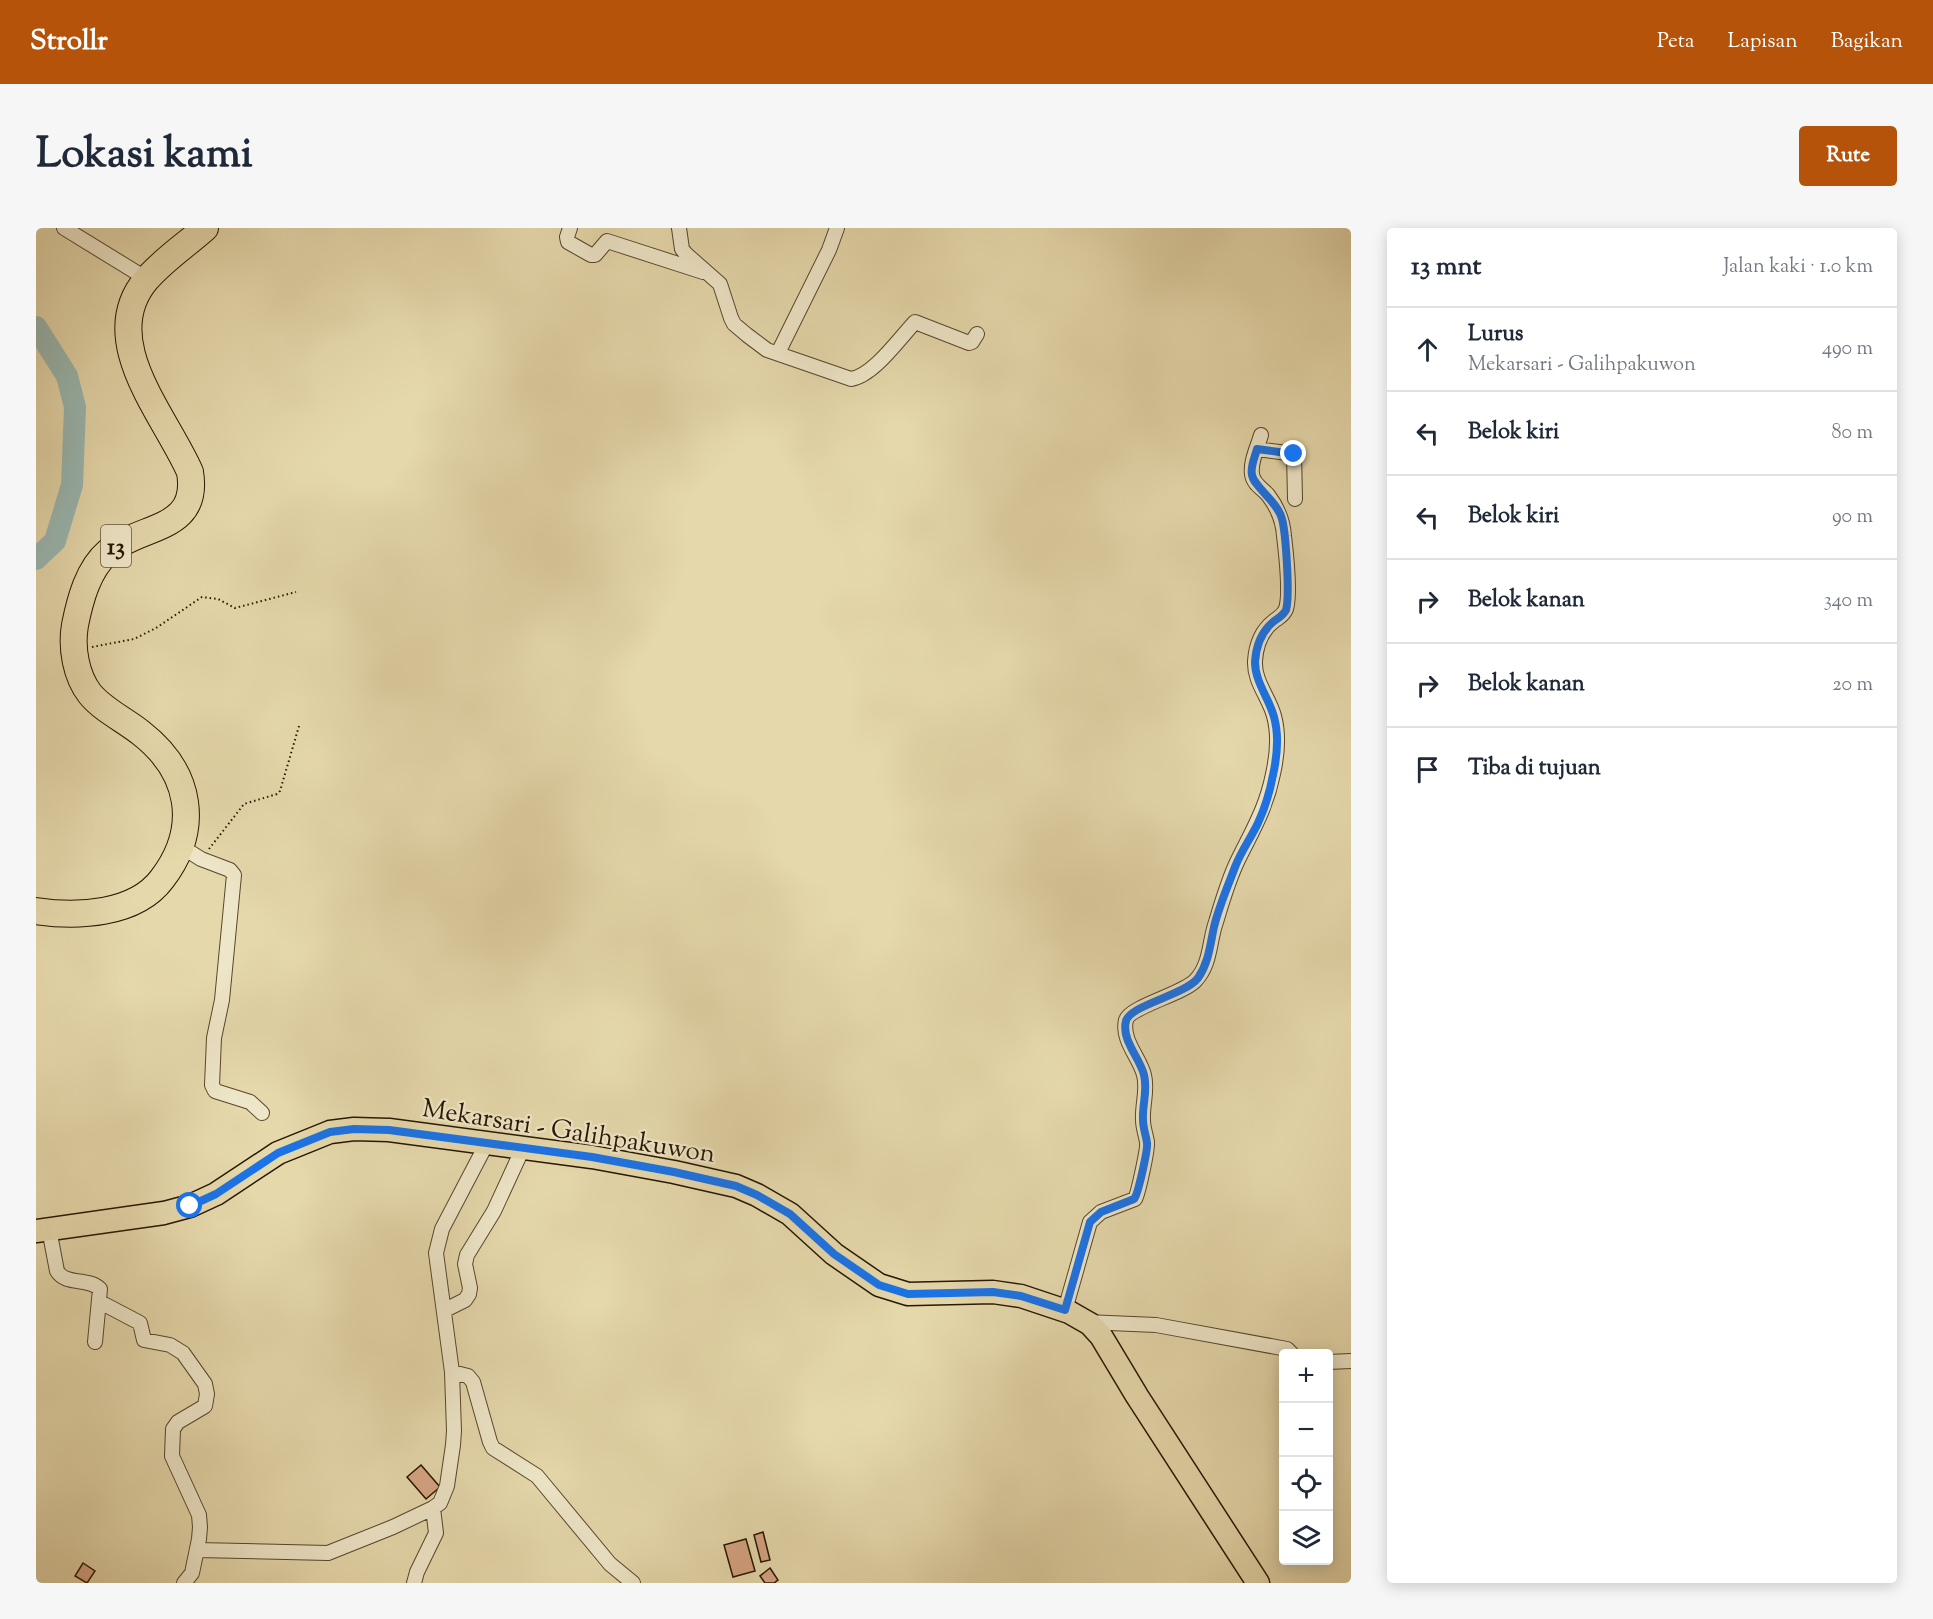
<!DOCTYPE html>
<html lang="id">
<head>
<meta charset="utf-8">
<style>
  :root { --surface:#fff; --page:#f6f6f7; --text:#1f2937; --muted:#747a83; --line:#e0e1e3; --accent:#b45309 }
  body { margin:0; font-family:"Sorts Mill Goudy",serif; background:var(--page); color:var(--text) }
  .controls { position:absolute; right:18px; bottom:18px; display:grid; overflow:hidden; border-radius:6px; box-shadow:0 3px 15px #0003 }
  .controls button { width:54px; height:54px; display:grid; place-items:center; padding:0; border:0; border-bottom:2px solid var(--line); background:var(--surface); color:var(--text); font:30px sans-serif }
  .stop { position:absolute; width:18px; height:18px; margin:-14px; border:4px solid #1a73e8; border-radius:50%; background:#fff }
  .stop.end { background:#1a73e8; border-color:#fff; box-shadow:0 2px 6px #0008 }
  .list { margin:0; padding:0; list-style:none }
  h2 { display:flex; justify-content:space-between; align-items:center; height:78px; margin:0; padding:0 24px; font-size:26px }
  h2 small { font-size:20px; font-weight:400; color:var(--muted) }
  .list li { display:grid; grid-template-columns:39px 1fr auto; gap:18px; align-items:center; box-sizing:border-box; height:84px; padding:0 24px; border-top:2px solid var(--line) }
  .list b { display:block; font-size:22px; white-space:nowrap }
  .list p { margin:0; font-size:20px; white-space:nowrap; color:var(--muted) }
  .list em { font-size:20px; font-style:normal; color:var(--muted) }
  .icon { flex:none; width:33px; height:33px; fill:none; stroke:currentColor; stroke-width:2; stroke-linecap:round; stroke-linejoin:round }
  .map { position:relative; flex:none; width:1315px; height:1355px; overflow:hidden; border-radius:6px }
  header { display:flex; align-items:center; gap:36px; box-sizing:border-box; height:84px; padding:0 30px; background:var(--accent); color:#fff }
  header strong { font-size:28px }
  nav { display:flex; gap:33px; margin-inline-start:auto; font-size:21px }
  .intro { display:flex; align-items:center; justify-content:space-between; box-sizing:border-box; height:144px; padding:0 36px }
  h1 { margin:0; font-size:42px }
  .button { padding:15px 27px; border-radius:6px; background:var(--accent); color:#fff; font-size:21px; font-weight:700 }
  main { display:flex; gap:36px; padding:0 36px }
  aside { flex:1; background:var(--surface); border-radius:6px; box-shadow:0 3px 15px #0003 }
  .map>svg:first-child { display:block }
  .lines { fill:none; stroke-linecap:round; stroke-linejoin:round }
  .river { stroke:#99b8b2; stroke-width:22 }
  .building { fill:#d7a584; stroke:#281601; stroke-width:1.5 }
  .street-casing { stroke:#57462c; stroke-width:16 }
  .primary-casing { stroke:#281601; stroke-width:25 }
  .highway-casing { stroke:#281601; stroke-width:28 }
  .path { stroke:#281601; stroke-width:2; stroke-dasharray:1.5 3; stroke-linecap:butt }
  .street { stroke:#eee6c8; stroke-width:14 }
  .primary { stroke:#e5d8ab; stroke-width:22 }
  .highway { stroke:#e5d8ab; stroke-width:26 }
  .route { stroke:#1a73e8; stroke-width:8 }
  .labels { text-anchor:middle; stroke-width:4.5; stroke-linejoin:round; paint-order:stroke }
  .shield { fill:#eee6c8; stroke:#63543d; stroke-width:1.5 }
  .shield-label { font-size:24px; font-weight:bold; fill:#281601 }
  .street-label { font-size:26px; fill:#281601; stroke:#eee6c8 }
</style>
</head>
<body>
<header>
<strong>Strollr</strong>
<nav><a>Peta</a><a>Lapisan</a><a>Bagikan</a></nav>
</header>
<div class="intro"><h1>Lokasi kami</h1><a class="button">Rute</a></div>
<main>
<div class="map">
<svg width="1315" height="1355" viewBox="0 0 1315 1355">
  <rect width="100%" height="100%" fill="#e5d8ab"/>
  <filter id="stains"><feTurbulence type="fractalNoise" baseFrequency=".00333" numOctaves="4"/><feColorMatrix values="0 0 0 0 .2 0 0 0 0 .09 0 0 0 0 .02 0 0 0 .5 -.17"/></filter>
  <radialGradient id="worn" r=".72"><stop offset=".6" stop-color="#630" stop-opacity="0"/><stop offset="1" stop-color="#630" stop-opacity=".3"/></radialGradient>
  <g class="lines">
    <path class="river" d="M0,99L31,148L39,179L36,257L19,313L0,331"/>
  </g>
  <path class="building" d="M385,1237L404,1259L390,1271L371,1249Z
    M727,1304L734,1332L725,1334L718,1307Z
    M710,1311L719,1343L697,1349L688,1317Z
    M47,1335L59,1343L51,1355L39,1348Z
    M734,1340L742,1352L738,1355H729L724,1348Z"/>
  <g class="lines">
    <g class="street-casing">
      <path id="street" d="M28,0L111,51
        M534,0L531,9L532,14L555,27H559L571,13L667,44
        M643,0L646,21L650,26L684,56L695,90L698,96L711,107L731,122L815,151C837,148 863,111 879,94L933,115L936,114L941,106
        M742,125L793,22L801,0
        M1221,221L1258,226L1259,271
        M146,619L165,631L194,642L198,647L186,772L178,810L176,857L179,863L214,874L226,885
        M13,1001L21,1043C30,1058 52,1049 64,1061L59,1114
        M64,1074L104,1095L108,1112L134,1117L147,1125L169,1156L171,1166L169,1178L142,1194L137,1201L136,1228L163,1287L164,1299L163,1311L156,1345L148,1355
        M409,1082L429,1072L433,1066L434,1060L429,1036L431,1027L458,983L487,920
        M1029,1082L1054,994L1065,984L1099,971C1102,966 1112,921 1111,914C1110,907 1107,900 1107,892C1106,877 1112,862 1108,847C1104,830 1085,812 1090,792C1094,779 1146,766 1159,753C1175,737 1173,713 1180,694C1186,674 1192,653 1201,634C1216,603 1230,581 1237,546C1241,528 1243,506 1238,488C1233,469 1218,454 1219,433C1220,417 1225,403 1238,393C1243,389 1247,388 1250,381C1255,365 1250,325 1248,308C1247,292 1242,280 1232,267C1226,260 1217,256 1216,246C1214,234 1222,218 1225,207
        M1050,1094L1120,1097L1251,1121L1256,1126
        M1292,1134L1315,1133
        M416,1144L432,1148L437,1154L454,1214L457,1220L501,1248L574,1336L597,1355
        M161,1322L292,1325L357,1299L397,1280L404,1275L411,1258L417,1217L418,1203L416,1144L400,1025L406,1001L451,915
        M378,1355L381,1344L400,1305L397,1280"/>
    </g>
    <g class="primary-casing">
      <path id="primary" d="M0,1003L128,985L154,978L180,966L242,925L294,904L318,901L353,902L556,929L638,944L700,958L721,967L754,986L798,1026L843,1057L872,1066L957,1064L985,1068L1033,1084L1054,1096L1065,1108L1101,1168L1222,1355"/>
    </g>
    <g class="highway-casing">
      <path id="highway" d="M0,683C41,689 99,687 126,651C165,600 155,544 105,505C89,492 67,482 54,466C40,448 35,420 39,397C44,372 52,341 72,324C105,296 164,304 154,244C129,187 60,112 110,52C127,32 150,17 169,0"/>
    </g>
    <path class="path" d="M56,419L98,411L120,400L166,369L182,371L199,380L260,364
      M173,621L208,576L241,566L244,563L263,498"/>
    <use href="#street" class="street"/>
    <use href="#primary" class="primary"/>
    <use href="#highway" class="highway"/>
  </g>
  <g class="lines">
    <path class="route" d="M154,978L180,966L242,925L294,904L318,901L353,902L556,929L638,944L700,958L721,967L754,986L798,1026L843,1057L872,1066L957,1064L985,1068L1029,1082L1054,994L1065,984L1098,971C1102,967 1112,921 1111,915C1110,907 1107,900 1107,892C1106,877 1112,863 1108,847C1104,830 1085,812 1090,793C1094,777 1149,767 1162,750C1173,734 1174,717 1178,699C1183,678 1192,658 1199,639C1205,623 1215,610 1222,595C1229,580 1234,563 1237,547C1241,529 1243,507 1238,489C1233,470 1219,454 1219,434C1220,418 1225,404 1237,394C1242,390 1247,388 1250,382C1254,369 1250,306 1246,291C1242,274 1218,259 1216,247C1214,239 1219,229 1221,221L1258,226"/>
  </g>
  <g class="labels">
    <rect class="shield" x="65" y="297" width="30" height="42" rx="4.5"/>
    <g class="shield-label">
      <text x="80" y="326">13</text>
    </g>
    <g class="street-label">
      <text transform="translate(533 902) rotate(9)" y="9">Mekarsari - Galihpakuwon</text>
    </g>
  </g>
  <rect width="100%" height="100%" filter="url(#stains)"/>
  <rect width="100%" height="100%" fill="url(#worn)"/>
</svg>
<div class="controls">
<button>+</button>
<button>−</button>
<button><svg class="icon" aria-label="locate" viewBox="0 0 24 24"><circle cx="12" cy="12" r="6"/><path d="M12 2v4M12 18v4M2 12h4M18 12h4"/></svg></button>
<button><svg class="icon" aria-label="layers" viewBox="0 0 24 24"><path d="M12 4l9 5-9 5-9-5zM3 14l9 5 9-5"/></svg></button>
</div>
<div class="stop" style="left:154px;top:978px"></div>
<div class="stop end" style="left:1258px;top:226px"></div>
</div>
<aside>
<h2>13 mnt<small>Jalan kaki · 1.0 km</small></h2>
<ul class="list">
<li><svg class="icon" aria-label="ahead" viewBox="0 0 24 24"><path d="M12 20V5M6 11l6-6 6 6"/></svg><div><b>Lurus</b><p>Mekarsari - Galihpakuwon</p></div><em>490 m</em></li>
<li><svg class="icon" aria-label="left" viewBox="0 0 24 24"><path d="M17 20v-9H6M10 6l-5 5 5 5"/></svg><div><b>Belok kiri</b></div><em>80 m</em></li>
<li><svg class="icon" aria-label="left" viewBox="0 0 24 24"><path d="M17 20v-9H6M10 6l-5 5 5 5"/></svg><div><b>Belok kiri</b></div><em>90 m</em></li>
<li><svg class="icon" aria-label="right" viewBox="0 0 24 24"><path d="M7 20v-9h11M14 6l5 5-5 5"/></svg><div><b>Belok kanan</b></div><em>340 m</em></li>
<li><svg class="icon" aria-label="right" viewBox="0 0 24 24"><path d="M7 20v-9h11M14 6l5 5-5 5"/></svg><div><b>Belok kanan</b></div><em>20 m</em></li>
<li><svg class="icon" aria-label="arrive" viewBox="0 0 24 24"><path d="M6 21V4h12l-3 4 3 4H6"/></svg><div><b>Tiba di tujuan</b></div></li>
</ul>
</aside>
</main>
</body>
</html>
